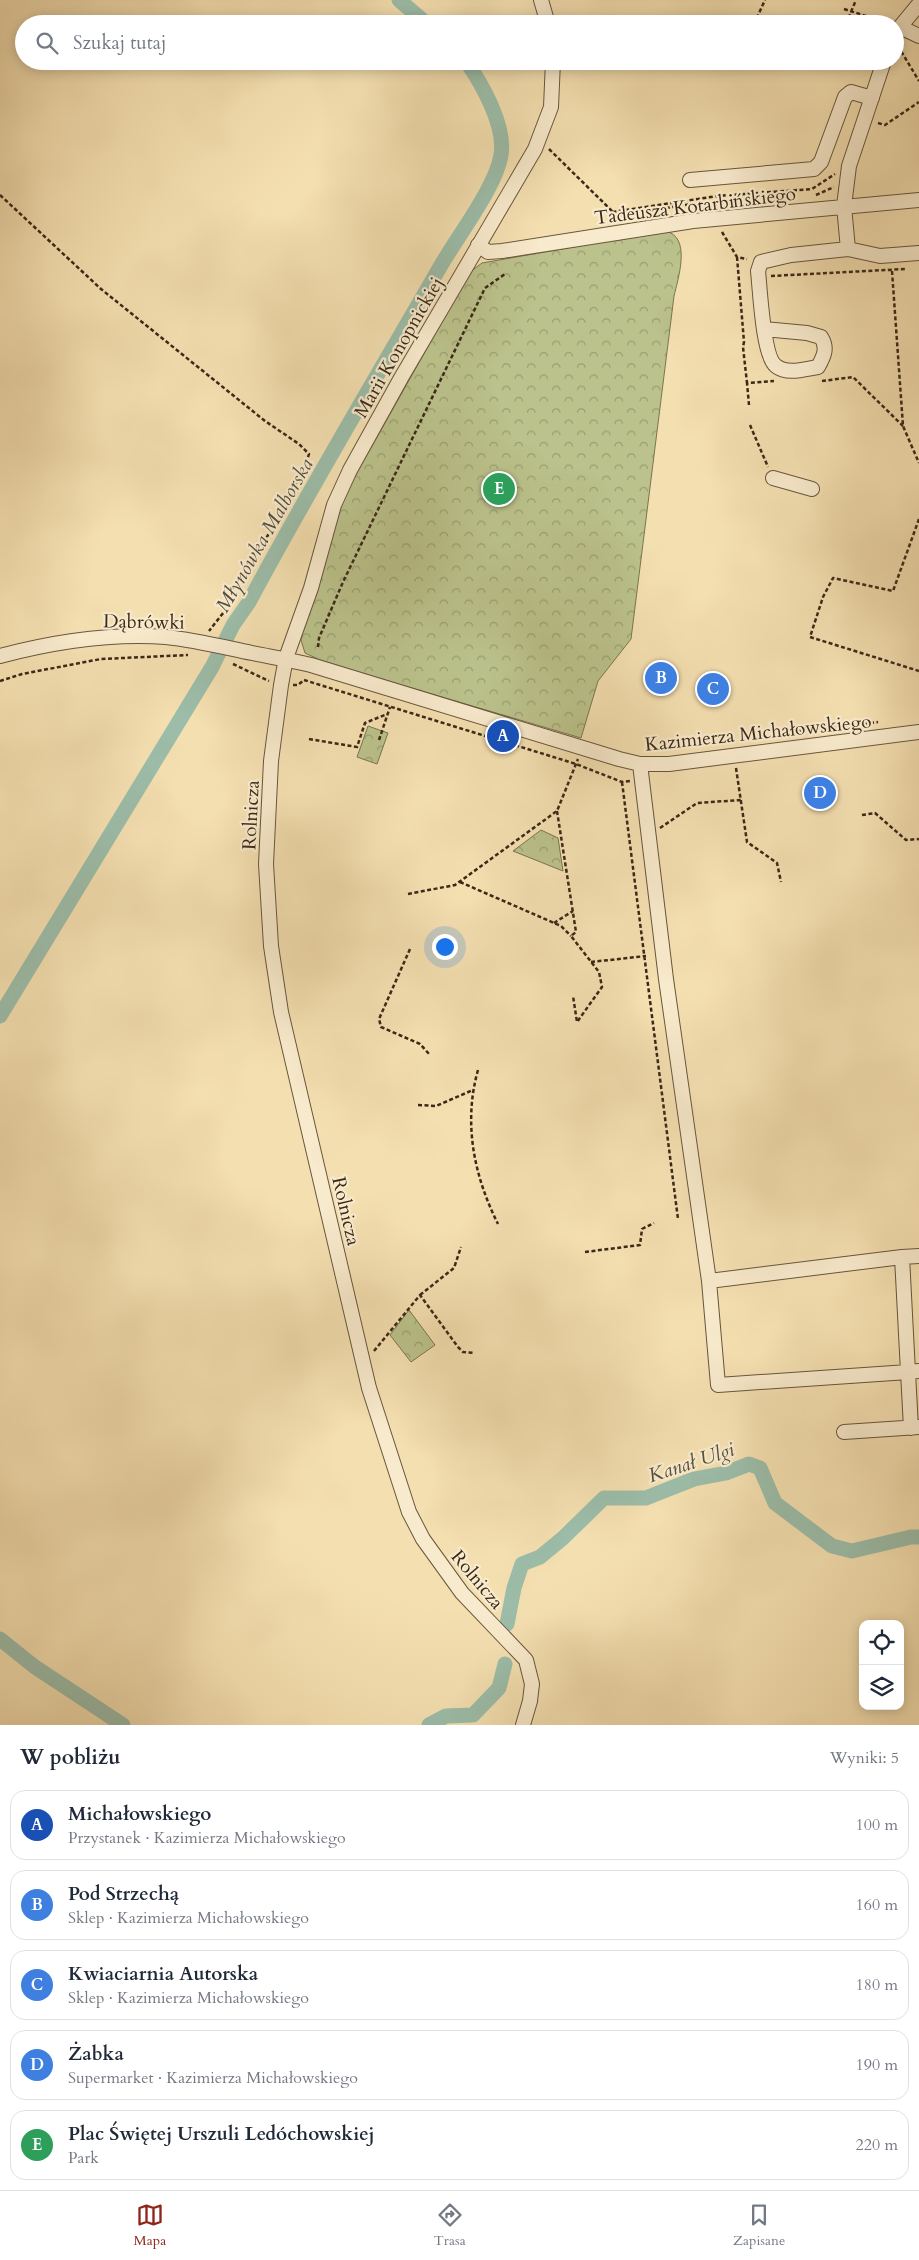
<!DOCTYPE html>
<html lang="pl">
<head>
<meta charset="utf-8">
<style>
  :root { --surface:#fff; --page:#f2f2f3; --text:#1f2937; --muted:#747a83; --line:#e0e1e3; --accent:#8f2418 }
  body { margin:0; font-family:Cardo,serif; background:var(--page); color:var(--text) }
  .controls { position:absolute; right:15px; bottom:15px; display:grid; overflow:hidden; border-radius:10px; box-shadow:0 2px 12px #0003 }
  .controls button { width:45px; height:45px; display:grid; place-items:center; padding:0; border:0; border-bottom:1px solid var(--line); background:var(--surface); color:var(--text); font:25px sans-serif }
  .you { position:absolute; left:444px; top:946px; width:18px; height:18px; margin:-12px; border:4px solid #fff; border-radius:50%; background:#1a73e8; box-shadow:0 0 0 8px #1a73e833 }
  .badge { display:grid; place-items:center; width:32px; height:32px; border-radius:50%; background:var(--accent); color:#fff; font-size:16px; font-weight:700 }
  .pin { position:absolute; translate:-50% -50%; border:2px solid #fff; box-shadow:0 1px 5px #0006 }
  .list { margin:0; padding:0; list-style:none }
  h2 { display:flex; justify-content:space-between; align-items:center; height:65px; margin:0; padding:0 20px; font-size:21px }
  h2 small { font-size:16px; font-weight:400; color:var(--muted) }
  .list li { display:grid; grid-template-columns:32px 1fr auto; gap:15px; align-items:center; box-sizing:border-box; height:70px; margin:0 10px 10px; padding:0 10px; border:1px solid var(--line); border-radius:15px }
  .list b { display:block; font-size:19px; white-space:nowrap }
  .list p { margin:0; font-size:16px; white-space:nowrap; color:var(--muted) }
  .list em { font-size:16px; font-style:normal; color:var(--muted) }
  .icon { flex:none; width:28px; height:28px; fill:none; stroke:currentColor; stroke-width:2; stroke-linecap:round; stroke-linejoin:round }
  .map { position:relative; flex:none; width:919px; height:1725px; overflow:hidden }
  .search { position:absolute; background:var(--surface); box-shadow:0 2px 12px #0003; left:15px; right:15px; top:15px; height:55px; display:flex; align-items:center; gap:12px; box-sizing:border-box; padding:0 18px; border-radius:28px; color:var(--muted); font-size:19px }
  .sheet { height:465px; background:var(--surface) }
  nav { display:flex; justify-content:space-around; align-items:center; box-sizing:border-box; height:70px; border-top:1px solid var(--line); background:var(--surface); font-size:14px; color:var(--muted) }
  nav a { display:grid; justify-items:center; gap:2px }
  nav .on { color:var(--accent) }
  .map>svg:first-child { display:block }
  .park { fill:url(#park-crowns); stroke:#7a7551 }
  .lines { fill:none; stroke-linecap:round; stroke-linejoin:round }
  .canal { stroke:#9cbda9; stroke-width:15 }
  .minor-casing { stroke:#68563d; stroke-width:16 }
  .path { stroke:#3a2817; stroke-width:2.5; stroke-dasharray:4 2.5; stroke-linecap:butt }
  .minor { stroke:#f8eacc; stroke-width:14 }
  .labels { text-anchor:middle; stroke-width:4.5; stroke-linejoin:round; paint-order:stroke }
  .street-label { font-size:19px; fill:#3a2817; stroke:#f8eacc }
  .water-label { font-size:20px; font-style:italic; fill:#524d3c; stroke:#f8eacc }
</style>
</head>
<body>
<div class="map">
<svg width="919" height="1725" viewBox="0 0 919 1725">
  <defs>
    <pattern id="park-crowns" width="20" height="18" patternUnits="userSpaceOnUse" patternTransform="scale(1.25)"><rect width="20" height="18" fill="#bbc28b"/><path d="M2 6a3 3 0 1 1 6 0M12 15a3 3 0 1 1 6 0" fill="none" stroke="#999e71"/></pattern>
  </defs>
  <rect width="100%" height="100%" fill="#f4dfb0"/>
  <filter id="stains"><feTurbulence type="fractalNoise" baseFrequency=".004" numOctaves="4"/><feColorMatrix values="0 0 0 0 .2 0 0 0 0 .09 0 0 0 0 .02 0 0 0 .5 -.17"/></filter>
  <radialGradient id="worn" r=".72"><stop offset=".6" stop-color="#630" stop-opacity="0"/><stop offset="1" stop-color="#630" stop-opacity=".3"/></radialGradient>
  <path class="park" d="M665,231C692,236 678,279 674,296L631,639L598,681L581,738L377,678L320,660L305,653L301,640L303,628L345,494L470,272L482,263Z
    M368,726L388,733L377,764L357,757Z
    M541,830L558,838L563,871L513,851Z
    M409,1310L435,1345L411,1362L390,1335Z"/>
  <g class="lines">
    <path class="canal" d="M399,0L427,24
      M0,1016L212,667L233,625L249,602C310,488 376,378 440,267C457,237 496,187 501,155C506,126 482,84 466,61
      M507,1624L514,1588L522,1564L540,1557L563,1538L604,1498H646L694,1479L726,1473L749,1464L760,1468L775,1503L832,1546L852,1551L911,1537H919
      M0,1639L35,1667L123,1725
      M429,1725L446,1716L473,1715L499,1688L505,1664"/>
    <g class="minor-casing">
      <path id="minor" d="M541,0L548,24
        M900,27L919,36
        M895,33L919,4
        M690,180L814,169L821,162L845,97L851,92L872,98
        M478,245L488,252L502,251L693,221L919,200
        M848,249L844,206L849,166L884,61
        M764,329L807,333L821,337C828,348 824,356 818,367C805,369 787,375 776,366C763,357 760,289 758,271L761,262L791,255L848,249L880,256L919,253
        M773,478L812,489
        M0,656C53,642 110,633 166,637C195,640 223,647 252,653C272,657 291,660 311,665L619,759L640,764H669L919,732
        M640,764L666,979L709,1281L718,1385L908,1372L911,1428
        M919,1256L902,1257L908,1372L919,1371
        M709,1281L902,1257
        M844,1432L919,1427
        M523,1725L530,1701L532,1684L526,1660L462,1593L423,1539L409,1512L369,1388L281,1012L271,946L266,864L271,761L281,685L286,658L311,588L334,505L350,470L401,378L535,149L551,107L553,61"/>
    </g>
    <path class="path" d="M844,9L885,22
      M754,24L765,0
      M846,24L856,0
      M898,46L919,81
      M878,123L885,125L919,102
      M549,149L613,212
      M0,195L101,289L265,421L299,444L309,454L305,467L231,603L209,631
      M816,195L834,187
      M608,217L692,204H708
      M608,217L613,212L717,196L812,189L835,174
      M722,232L737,257L747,259
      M737,257L744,342L743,347L747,383
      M892,271L903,426L919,463
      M771,276L905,269
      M822,381L853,377L903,426
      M749,405L747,383L774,381
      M750,425L768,467
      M919,519L893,591L833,578L823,597L810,637L919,671
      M318,647L319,638L343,582L485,288L505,274
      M233,664L269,681
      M304,680L576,764L622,782L630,781
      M0,681L22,674L101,659L188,655
      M293,685H298L304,680
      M799,731L878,722
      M309,739L357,747L365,723L387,714
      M379,740L390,707
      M736,768L747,842L777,863L781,882
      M622,782L678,1219
      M557,811L576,932L571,936L599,972L602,987L577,1022L573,996
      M862,815L875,813L906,840L919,839
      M660,828L697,803L741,800
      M460,882L561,926L571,936
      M408,894L455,885L557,811L578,759
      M554,923L573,911
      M410,949L379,1019L381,1027L420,1044L430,1055
      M591,962L646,956
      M478,1070C463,1123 474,1176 498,1224
      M418,1105L436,1106L473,1090
      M585,1252L640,1245L642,1229L654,1223
      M420,1295L454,1268L461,1247
      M374,1351L420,1295L458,1347L463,1352L475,1353"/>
    <use href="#minor" class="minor"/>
  </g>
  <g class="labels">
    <g class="street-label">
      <text transform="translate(695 205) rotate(-7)" y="7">Tadeusza Kotarbińskiego</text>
      <text transform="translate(398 347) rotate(-60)" y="7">Marii Konopnickiej</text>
      <text transform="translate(144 621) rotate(1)" y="7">Dąbrówki</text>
      <text transform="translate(758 732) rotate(-6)" y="7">Kazimierza Michałowskiego</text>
      <text transform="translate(250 815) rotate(-87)" y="7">Rolnicza</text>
      <text transform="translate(347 1211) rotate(77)" y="7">Rolnicza</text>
      <text transform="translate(478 1579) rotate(50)" y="7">Rolnicza</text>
    </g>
    <g class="water-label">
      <text transform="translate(264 535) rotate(-60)" y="7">Młynówka Malborska</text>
      <text transform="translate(691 1462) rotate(-18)" y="7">Kanał Ulgi</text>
    </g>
  </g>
  <rect width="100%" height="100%" filter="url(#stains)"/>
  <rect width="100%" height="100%" fill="url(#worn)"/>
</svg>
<div class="controls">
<button><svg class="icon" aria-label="locate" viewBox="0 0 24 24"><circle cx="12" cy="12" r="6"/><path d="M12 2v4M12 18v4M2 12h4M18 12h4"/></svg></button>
<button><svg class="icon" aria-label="layers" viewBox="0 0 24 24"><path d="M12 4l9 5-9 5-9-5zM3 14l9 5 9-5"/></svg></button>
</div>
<div class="you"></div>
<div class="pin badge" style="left:503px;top:736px;background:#1a4fb4">A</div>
<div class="pin badge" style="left:661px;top:678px;background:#3f7fe0">B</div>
<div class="pin badge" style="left:713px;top:689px;background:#3f7fe0">C</div>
<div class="pin badge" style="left:820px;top:793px;background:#3f7fe0">D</div>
<div class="pin badge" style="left:499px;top:489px;background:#2e9e5b">E</div>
<div class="search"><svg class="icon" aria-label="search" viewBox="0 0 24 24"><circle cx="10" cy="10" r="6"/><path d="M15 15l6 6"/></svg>Szukaj tutaj</div>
</div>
<section class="sheet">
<h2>W pobliżu<small>Wyniki: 5</small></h2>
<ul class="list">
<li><span class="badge" style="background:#1a4fb4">A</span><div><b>Michałowskiego</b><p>Przystanek · Kazimierza Michałowskiego</p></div><em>100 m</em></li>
<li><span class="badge" style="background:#3f7fe0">B</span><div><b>Pod Strzechą</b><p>Sklep · Kazimierza Michałowskiego</p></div><em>160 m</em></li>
<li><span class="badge" style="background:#3f7fe0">C</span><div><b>Kwiaciarnia Autorska</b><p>Sklep · Kazimierza Michałowskiego</p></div><em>180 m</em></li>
<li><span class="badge" style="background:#3f7fe0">D</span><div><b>Żabka</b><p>Supermarket · Kazimierza Michałowskiego</p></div><em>190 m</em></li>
<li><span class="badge" style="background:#2e9e5b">E</span><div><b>Plac Świętej Urszuli Ledóchowskiej</b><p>Park</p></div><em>220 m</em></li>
</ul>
</section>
<nav>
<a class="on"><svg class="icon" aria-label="map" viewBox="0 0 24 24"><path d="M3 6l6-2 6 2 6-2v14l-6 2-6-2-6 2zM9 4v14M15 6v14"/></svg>Mapa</a>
<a><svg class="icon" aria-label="directions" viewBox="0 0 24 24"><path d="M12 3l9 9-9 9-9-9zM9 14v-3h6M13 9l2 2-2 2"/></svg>Trasa</a>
<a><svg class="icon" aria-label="saved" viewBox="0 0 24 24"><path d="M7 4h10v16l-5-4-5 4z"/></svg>Zapisane</a>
</nav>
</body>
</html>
